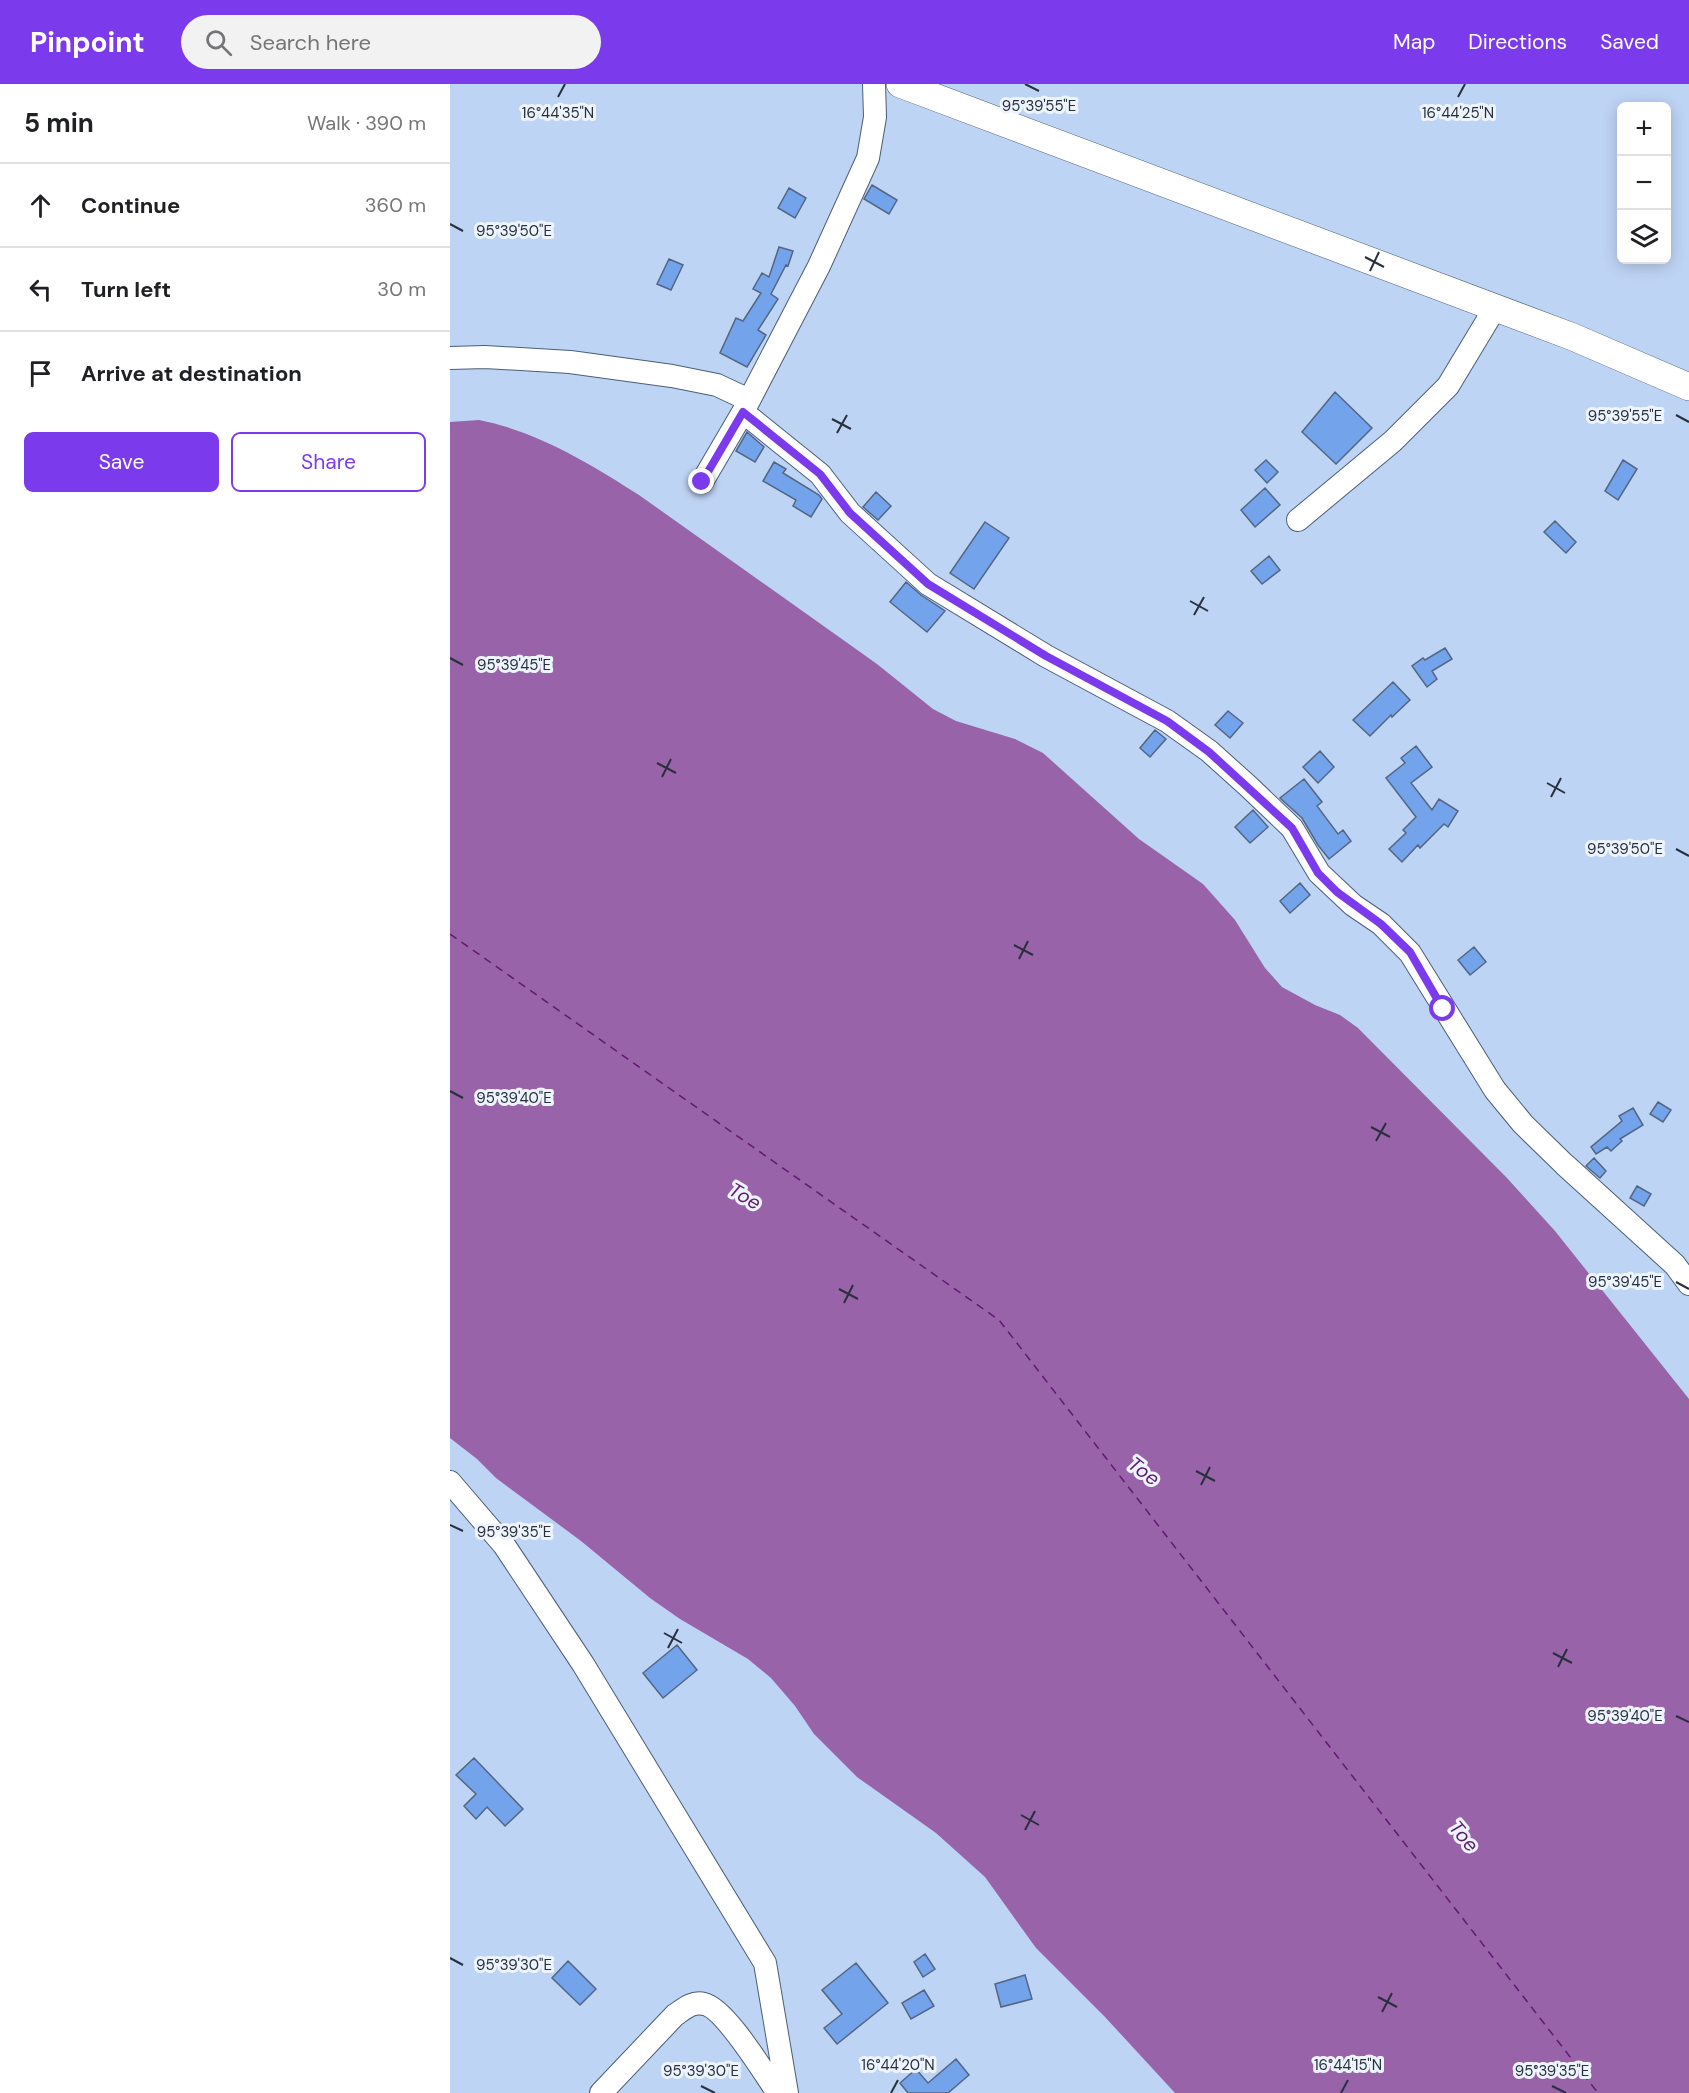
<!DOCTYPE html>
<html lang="en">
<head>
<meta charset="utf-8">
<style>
  :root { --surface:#fff; --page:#f2f2f2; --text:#202124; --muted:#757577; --line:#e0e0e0; --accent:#7c3aed }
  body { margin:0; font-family:"DM Sans",sans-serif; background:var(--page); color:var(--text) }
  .controls { position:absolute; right:18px; top:18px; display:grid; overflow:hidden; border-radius:9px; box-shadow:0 3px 15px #0003 }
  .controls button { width:54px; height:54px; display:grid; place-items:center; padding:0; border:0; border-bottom:2px solid var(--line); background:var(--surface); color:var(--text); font:30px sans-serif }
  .stop { position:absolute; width:18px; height:18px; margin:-14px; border:4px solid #7c3aed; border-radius:50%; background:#fff }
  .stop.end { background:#7c3aed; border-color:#fff; box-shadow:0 2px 6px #0008 }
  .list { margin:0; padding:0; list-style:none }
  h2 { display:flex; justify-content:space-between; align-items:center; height:78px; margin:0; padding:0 24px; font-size:26px }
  h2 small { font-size:20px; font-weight:400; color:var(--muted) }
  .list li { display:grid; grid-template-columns:39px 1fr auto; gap:18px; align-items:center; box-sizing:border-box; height:84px; padding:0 24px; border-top:2px solid var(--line) }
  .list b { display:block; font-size:22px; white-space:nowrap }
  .list em { font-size:20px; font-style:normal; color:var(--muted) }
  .actions { display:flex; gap:12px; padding:18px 24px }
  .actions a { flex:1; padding:14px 0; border:2px solid var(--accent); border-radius:9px; text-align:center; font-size:21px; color:var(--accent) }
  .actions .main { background:var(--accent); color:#fff }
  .icon { flex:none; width:33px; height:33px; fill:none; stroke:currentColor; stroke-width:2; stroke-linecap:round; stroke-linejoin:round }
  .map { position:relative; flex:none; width:1239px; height:2009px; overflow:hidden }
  header { display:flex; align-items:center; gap:36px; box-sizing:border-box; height:84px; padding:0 30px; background:var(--accent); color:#fff }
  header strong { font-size:28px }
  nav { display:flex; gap:33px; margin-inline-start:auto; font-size:21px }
  .search { width:420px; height:54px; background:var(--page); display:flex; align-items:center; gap:15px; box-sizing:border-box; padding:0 21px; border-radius:33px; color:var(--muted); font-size:22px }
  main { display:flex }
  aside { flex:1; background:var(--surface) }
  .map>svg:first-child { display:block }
  .water { fill:#9963a9 }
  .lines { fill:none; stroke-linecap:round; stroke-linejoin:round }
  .ferry { stroke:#5f1a71; stroke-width:1.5; stroke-dasharray:8 6; stroke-linecap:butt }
  .building { fill:#72a3eb; stroke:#536683; stroke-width:1.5 }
  .minor-casing { stroke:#4b5e7a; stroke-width:24 }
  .major-casing { stroke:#4b5e7a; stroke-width:28 }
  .path { stroke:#707e95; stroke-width:3; stroke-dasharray:1.5 4.5; stroke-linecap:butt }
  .minor { stroke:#fff; stroke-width:22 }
  .major { stroke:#fff; stroke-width:27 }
  .route { stroke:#7c3aed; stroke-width:8 }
  .ticks { fill:none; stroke:#28303d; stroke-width:2 }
  .labels { text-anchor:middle; stroke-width:6; stroke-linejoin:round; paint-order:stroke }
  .water-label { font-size:20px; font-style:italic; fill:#5f1a71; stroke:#edf4fe }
  .ticks-label { font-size:15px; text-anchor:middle; fill:#28303d; stroke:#edf4fe; stroke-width:6; stroke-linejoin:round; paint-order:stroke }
</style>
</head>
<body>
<header>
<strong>Pinpoint</strong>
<div class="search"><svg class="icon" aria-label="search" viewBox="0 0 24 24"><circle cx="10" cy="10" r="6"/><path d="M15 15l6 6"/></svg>Search here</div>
<nav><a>Map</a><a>Directions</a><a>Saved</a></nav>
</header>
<main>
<aside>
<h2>5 min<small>Walk · 390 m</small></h2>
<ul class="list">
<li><svg class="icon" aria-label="ahead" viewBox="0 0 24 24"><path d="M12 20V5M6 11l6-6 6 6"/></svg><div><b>Continue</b></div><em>360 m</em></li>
<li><svg class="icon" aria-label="left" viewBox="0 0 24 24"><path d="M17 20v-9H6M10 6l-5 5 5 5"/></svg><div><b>Turn left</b></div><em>30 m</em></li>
<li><svg class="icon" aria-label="arrive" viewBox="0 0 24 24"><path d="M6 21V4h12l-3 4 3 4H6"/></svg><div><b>Arrive at destination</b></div></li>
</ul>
<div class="actions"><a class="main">Save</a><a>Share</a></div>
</aside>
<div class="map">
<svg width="1239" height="2009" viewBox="0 0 1239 2009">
  <rect width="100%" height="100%" fill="#bed4f5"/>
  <path class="water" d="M29,336C86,347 141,380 189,411L427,580L483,625L506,637L565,655L593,669L689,755L753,800L785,836L815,884L832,903L865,921L890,931L908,944L1057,1094L1105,1147L1239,1315V2009H725L655,1933L586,1864L535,1793L486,1749L407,1693L364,1650L345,1622L321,1594L298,1575L230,1535L200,1514L131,1457L46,1394L27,1375L0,1354V338Z"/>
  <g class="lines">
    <path class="ferry" d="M0,850L549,1236L1148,2009"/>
  </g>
  <path class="building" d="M422,101L447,116L439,130L414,115Z
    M339,104L356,114L345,134L328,124Z
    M329,163L343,167L338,182L336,181L321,210L328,215L308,246L316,251L297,283L270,269L286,234L293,237L311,209L303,205L312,189L319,193Z
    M219,175L233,181L221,206L207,200Z
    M885,308L922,344L886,380L852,348Z
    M297,348L314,363L305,378L286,367Z
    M816,376L828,388L817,399L805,386Z
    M1173,376L1187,385L1168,416L1155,407Z
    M324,378L336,385L333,389L369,411L372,415L361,433L343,422L346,416L313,397Z
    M815,404L830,421L805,443L791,426Z
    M426,408L441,422L428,436L413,423Z
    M1105,437L1126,458L1116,469L1094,448Z
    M535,438L559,454L524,505L500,489Z
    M819,472L830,486L812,500L801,487Z
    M456,498L471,511L495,527L477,548L440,518Z
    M995,564L1002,575L982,587L987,595L977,603L962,582L973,574L975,576Z
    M943,598L960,616L942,633L941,631L920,652L903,636Z
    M778,627L793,639L780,654L765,641Z
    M705,646L716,655L700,673L690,664Z
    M966,662L982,683L961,699L982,726L989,715L1008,727L998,743L994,740L970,764L968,761L952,778L939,765L956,749L953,746L966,733L936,694L955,679L951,674Z
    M870,667L884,683L868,699L853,683Z
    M854,695L872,718L867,722L888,750L893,746L901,757L879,775L868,761L852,734L830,714Z
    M803,726L818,743L800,759L785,743Z
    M850,799L860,811L840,829L830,817Z
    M1024,863L1036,878L1020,891L1008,876Z
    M1208,1018L1221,1026L1213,1038L1200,1030Z
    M1183,1024L1193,1041L1170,1055L1172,1057L1161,1067L1157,1063L1146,1070L1141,1063L1172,1037L1169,1032Z
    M1144,1074L1156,1087L1150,1094L1136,1082Z
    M1187,1102L1201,1110L1194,1122L1180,1114Z
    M227,1561L247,1586L213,1614L193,1589Z
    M24,1674L73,1725L55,1742L37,1723L26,1735L14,1722L26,1710L6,1691Z
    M475,1870L485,1885L473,1893L464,1878Z
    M118,1877L146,1905L130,1921L102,1894Z
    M406,1879L438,1919L387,1960L374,1944L392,1930L372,1906Z
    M575,1891L582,1915L551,1923L545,1900Z
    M474,1906L484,1922L461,1935L452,1919Z
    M506,1975L519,1991L498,2009H458L450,1999L466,1985L478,1999Z"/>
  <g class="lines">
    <g class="minor-casing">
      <path id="minor" d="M0,274L35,273L120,278L222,292L267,301L299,316
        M293,328L370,390L400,429L478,500L596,572L717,637L759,667L798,702L842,744L869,789L903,821L931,840L960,869L1045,1006L1073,1040L1114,1080L1225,1181L1239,1200
        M252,398L293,328L369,182L418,74L425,33L424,0
        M848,436L943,357L998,302L1045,224
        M0,1398L54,1461L133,1580L315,1879L337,2009
        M151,2009L225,1931C234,1925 242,1917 254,1920C275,1924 314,1989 328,2009"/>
    </g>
    <g class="major-casing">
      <path id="major" d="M450,0L1123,253L1239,303"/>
    </g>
    <path class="path" d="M1230,1327L1235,1310"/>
    <use href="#minor" class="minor"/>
    <use href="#major" class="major"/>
  </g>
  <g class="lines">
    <path class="route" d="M252,398L293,328L370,390L400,429L478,500L596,572L717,637L759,668L842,744L868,789L887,808L931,840L960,868L993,925"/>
  </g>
  <path class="ticks" d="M575,0L589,7M108,13L115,0M1008,13L1015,0M0,140L13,147M915,173L934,183M920,187L929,168M1226,331L1239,338M382,335L401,345M387,349L397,331M740,517L758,527M744,531L754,513M0,574L13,581M207,679L226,689M212,693L221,675M1097,699L1115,709M1101,713L1111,694M1226,765L1239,772M564,861L583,871M569,875L578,857M0,1007L13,1014M921,1043L940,1053M926,1057L936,1039M1226,1198L1239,1205M389,1205L408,1215M394,1219L403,1201M746,1387L765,1397M751,1401L760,1383M0,1441L13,1447M214,1549L232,1559M218,1564L228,1545M1103,1569L1122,1579M1108,1583L1117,1565M1226,1632L1239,1638M571,1731L589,1741M575,1746L585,1727M0,1874L13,1881M928,1913L947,1923M932,1928L942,1909M251,2002L265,2009M1102,2002L1116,2009M441,2009L448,1996M891,2009L898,1996"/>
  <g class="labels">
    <g class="water-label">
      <text transform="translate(295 1112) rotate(30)" y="7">Toe</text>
      <text transform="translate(694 1387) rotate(37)" y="7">Toe</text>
      <text transform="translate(1014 1752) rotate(50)" y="7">Toe</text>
    </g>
  </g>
  <g class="ticks-label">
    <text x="589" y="27">95°39'55"E</text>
    <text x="108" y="34">16°44'35"N</text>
    <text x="1008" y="34">16°44'25"N</text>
    <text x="64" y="152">95°39'50"E</text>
    <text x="1175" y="337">95°39'55"E</text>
    <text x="64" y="586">95°39'45"E</text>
    <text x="1175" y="770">95°39'50"E</text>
    <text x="64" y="1019">95°39'40"E</text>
    <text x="1175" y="1203">95°39'45"E</text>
    <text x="64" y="1453">95°39'35"E</text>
    <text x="1175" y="1637">95°39'40"E</text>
    <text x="64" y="1886">95°39'30"E</text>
    <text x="448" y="1986">16°44'20"N</text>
    <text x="898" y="1986">16°44'15"N</text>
    <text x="251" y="1992">95°39'30"E</text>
    <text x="1102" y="1992">95°39'35"E</text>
  </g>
</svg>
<div class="controls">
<button>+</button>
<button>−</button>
<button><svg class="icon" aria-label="layers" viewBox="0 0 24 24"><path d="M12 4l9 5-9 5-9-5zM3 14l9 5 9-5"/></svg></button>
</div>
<div class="stop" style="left:993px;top:925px"></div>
<div class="stop end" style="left:252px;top:398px"></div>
</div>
</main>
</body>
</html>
